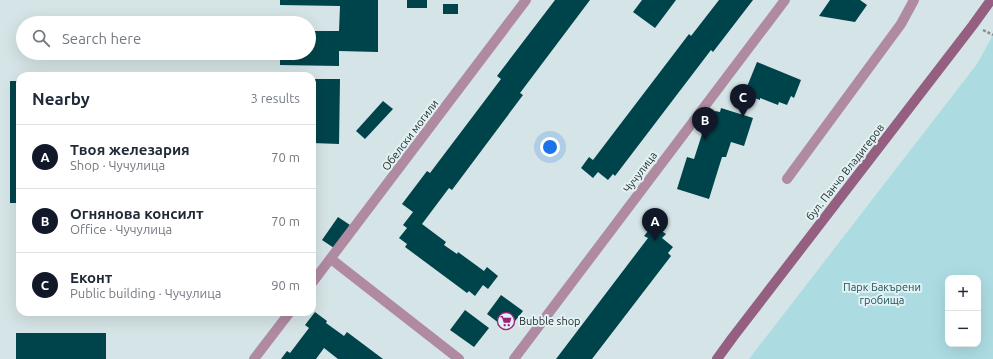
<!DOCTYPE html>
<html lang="en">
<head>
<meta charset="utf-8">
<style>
  :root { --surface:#fff; --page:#f2f2f3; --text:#1f2937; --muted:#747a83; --line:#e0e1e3; --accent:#111827 }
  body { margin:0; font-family:Ubuntu,sans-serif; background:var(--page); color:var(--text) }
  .controls { position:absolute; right:12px; bottom:12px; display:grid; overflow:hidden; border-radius:8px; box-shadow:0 4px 16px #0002 }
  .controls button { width:36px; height:36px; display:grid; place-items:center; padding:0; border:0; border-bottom:1px solid var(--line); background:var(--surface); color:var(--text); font:20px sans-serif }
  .you { position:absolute; left:550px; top:147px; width:14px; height:14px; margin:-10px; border:3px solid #fff; border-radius:50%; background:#1a73e8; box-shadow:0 0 0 6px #1a73e833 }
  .badge { display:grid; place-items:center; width:26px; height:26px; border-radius:50%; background:var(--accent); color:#fff; font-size:13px; font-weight:700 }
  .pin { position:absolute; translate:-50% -33px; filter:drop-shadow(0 1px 2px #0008) }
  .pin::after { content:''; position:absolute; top:21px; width:14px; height:12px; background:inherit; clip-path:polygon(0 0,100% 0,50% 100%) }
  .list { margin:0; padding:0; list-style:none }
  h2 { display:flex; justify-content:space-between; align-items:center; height:52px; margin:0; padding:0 16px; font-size:17px }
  h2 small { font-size:13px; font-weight:400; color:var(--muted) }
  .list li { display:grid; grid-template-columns:26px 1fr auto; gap:12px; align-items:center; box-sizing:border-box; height:64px; padding:0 16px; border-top:1px solid var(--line) }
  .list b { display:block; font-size:15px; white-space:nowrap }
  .list p { margin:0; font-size:13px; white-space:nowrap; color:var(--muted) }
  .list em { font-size:13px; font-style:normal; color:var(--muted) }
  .icon { flex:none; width:22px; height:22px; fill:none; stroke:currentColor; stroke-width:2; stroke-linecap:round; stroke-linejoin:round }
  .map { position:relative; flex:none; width:993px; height:359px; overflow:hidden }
  .search { position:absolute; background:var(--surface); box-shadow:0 4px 16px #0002; left:16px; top:16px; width:300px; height:44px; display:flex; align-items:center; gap:10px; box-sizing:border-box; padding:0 14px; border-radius:22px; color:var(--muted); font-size:15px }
  .panel { position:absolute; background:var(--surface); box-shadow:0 4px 16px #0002; left:16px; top:72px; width:300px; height:244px; border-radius:12px }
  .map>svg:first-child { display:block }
  .green { fill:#acdce2; fill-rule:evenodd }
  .building { fill:#00444b }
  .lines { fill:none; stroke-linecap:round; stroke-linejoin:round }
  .path { stroke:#858f91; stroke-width:2.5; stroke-dasharray:3 2; stroke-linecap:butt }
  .street { stroke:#af8aa0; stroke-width:10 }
  .secondary { stroke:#945f80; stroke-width:10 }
  .labels { text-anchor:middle; stroke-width:4; stroke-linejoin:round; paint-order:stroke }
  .street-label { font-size:11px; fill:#272d2d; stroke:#e2f1f3 }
  .park-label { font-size:11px; fill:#1f5258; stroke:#e2f1f3 }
  .poi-label { font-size:11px; fill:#272d2d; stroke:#e2f1f3; text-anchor:start }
</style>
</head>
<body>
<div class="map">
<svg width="993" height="359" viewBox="0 0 993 359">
  <rect width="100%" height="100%" fill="#d5e4e6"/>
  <path class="green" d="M993,35V359H749L977,64ZM948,278H978V344H948Z"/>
  <path class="building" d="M280,0H378V52L339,51V66L280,65V53H309V31H339L340,6L280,5Z
    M407,0H427V8H407Z
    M555,0H590L520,93L523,95L452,190L449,188L422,224L446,242L444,245L457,254L458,252L484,271L487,267L498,276L488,289L483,285L475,296L469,291L467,293L405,247L407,244L399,238L407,228L403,225L413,212L402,204L427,171L430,173L489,95L501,79L497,76Z
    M642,0H676L655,28L633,12Z
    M719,0H753L713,52L711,50L615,176L613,174L608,180L598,172L593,178L581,168L589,157L593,160L689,34L691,36Z
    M830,0H860L867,5L855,22L819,16Z
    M443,4H458V14H443Z
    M757,62L801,80L794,98L791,96L787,105L779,102L778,105L760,98V100L744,94Z
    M312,79H340L339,144L312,143Z
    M10,81H20V203H10Z
    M383,101L393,109L365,139L356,131Z
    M721,108L753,118L744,146L731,142L726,157H722L709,199L677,189L687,157L694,159L704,128L709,129L715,111L720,112Z
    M338,217L350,225L334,248L322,240Z
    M653,225L666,234L662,238L673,247L668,253L671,256L592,359H556L648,238L644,236Z
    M16,247H20V281H16Z
    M501,295L523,311L508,330L487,314Z
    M465,310L489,328L474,347L450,330Z
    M315,312L327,321L326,323L344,336L347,332L383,359H338L324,348L316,359H281L287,351L290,353L309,328L305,325Z
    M16,333H106V359H16Z"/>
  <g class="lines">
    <path class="path" d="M983,30L993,35"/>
    <path class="street" d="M787,179L901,24L914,0
      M331,259L459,359
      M312,283L526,0
      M254,359L290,312
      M514,359L785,0"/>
    <path class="secondary" d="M717,359L733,337L973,25L991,0"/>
  </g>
  <defs>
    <g id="supermarket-ring" transform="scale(0.9)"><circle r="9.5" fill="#e2f1f3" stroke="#9b2179" stroke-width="1.5"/><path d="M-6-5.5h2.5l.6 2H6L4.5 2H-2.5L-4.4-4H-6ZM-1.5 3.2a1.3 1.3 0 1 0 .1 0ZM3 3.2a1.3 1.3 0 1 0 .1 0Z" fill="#9b2179"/></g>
  </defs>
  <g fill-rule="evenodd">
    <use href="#supermarket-ring" x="506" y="321"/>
  </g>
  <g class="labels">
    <g class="street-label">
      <text transform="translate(410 135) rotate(-53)" y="4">Обелски могили</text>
      <text transform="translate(640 172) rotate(-53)" y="4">Чучулица</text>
      <text transform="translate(845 172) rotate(-52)" y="4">бул. Панчо Владигеров</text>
    </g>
    <g class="park-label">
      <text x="882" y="291">Парк Бакърени<tspan x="882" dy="13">гробища</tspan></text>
    </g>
    <g class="poi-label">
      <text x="519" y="325">Bubble shop</text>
    </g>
  </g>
</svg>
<div class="controls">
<button>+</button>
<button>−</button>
</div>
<div class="you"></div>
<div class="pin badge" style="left:655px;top:241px">A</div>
<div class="pin badge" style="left:705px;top:140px">B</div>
<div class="pin badge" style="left:743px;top:117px">C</div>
<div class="search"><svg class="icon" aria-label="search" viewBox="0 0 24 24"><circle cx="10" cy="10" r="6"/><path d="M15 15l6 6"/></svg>Search here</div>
<section class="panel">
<h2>Nearby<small>3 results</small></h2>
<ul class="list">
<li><span class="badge">A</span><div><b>Твоя железария</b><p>Shop · Чучулица</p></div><em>70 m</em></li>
<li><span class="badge">B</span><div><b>Огнянова консилт</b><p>Office · Чучулица</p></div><em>70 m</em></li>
<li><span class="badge">C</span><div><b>Еконт</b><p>Public building · Чучулица</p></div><em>90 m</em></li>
</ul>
</section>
</div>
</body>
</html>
